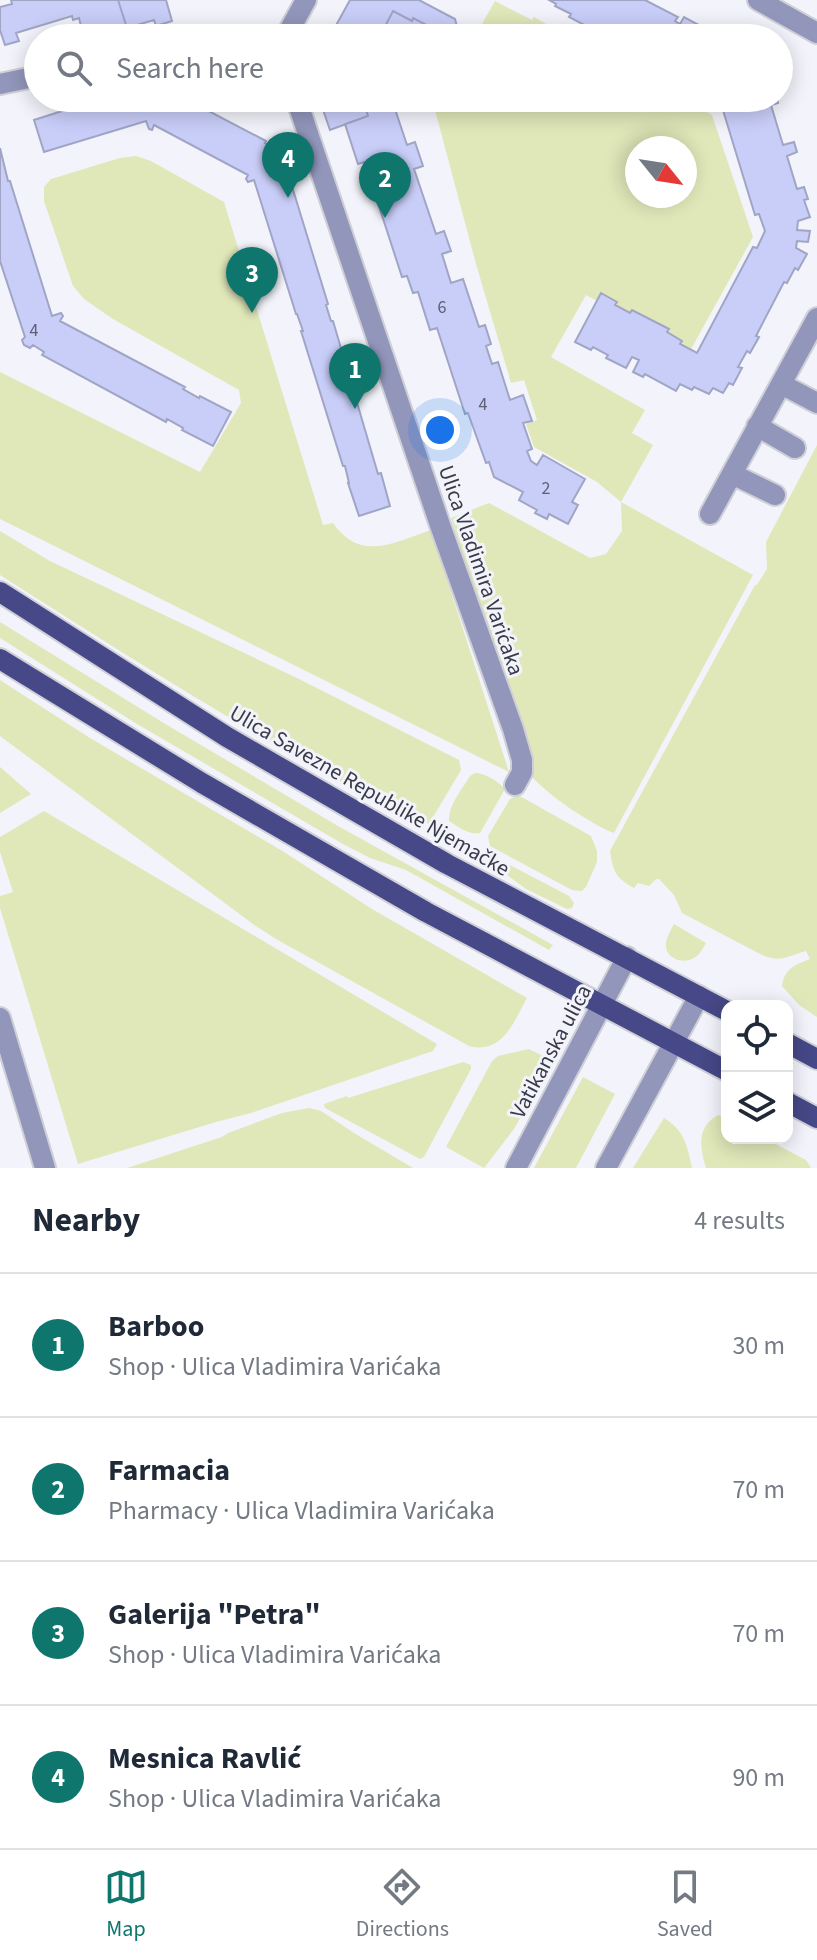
<!DOCTYPE html>
<html lang="en">
<head>
<meta charset="utf-8">
<style>
  :root { --surface:#fff; --page:#f6f6f7; --text:#1f2937; --muted:#747a83; --line:#e0e1e3; --accent:#0f766e }
  body { margin:0; font-family:"Source Sans 3",sans-serif; background:var(--page); color:var(--text) }
  .controls { position:absolute; right:24px; bottom:24px; display:grid; overflow:hidden; border-radius:16px; box-shadow:0 4px 20px #0003 }
  .controls button { width:72px; height:72px; display:grid; place-items:center; padding:0; border:0; border-bottom:2px solid var(--line); background:var(--surface); color:var(--text); font:40px sans-serif }
  .compass { position:absolute; left:625px; top:136px; width:72px; height:72px; border-radius:50%; background:var(--surface); box-shadow:0 4px 20px #0003; rotate:120deg }
  .you { position:absolute; left:440px; top:430px; width:28px; height:28px; margin:-20px; border:6px solid #fff; border-radius:50%; background:#1a73e8; box-shadow:0 0 0 12px #1a73e833 }
  .badge { display:grid; place-items:center; width:52px; height:52px; border-radius:50%; background:var(--accent); color:#fff; font-size:26px; font-weight:700 }
  .pin { position:absolute; translate:-50% -66px; filter:drop-shadow(0 2px 4px #0008) }
  .pin::after { content:''; position:absolute; top:42px; width:28px; height:24px; background:inherit; clip-path:polygon(0 0,100% 0,50% 100%) }
  .list { margin:0; padding:0; list-style:none }
  h2 { display:flex; justify-content:space-between; align-items:center; height:104px; margin:0; padding:0 32px; font-size:34px }
  h2 small { font-size:26px; font-weight:400; color:var(--muted) }
  .list li { display:grid; grid-template-columns:52px 1fr auto; gap:24px; align-items:center; box-sizing:border-box; height:144px; padding:0 32px; border-top:2px solid var(--line) }
  .list b { display:block; font-size:30px; white-space:nowrap }
  .list p { margin:0; font-size:26px; white-space:nowrap; color:var(--muted) }
  .list em { font-size:26px; font-style:normal; color:var(--muted) }
  .icon { flex:none; width:44px; height:44px; fill:none; stroke:currentColor; stroke-width:2; stroke-linecap:round; stroke-linejoin:round }
  .map { position:relative; flex:none; width:817px; height:1168px; overflow:hidden }
  .search { position:absolute; background:var(--surface); box-shadow:0 4px 20px #0003; left:24px; right:24px; top:24px; height:88px; display:flex; align-items:center; gap:20px; box-sizing:border-box; padding:0 28px; border-radius:44px; color:var(--muted); font-size:30px }
  .sheet { height:680px; background:var(--surface) }
  nav { display:flex; justify-content:space-around; align-items:center; box-sizing:border-box; height:112px; border-top:2px solid var(--line); background:var(--surface); font-size:22px; color:var(--muted) }
  nav a { display:grid; justify-items:center; gap:4px }
  nav .on { color:var(--accent) }
  .map>svg:first-child { display:block }
  .green { fill:#e0e7b9; fill-rule:evenodd }
  .building { fill:#c9cef9; stroke:#a1a5c5; stroke-width:2 }
  .lines { fill:none; stroke-linecap:round; stroke-linejoin:round }
  .minor-casing { stroke:#cecfd7; stroke-width:24 }
  .major-casing { stroke:#cecfd7; stroke-width:24 }
  .minor { stroke:#9296bb; stroke-width:20 }
  .major { stroke:#464887; stroke-width:20 }
  .labels { text-anchor:middle; stroke-width:6; stroke-linejoin:round; paint-order:stroke }
  .number-label { font-size:18px; fill:#5d6075 }
  .street-label { font-size:22px; fill:#393b49; stroke:#f3f4fb }
</style>
</head>
<body>
<div class="map">
<svg width="817" height="1168" viewBox="0 0 817 1168">
  <rect width="100%" height="100%" fill="#f3f4fb"/>
  <path class="green" d="M495,1L532,20L534,17L570,38H474Z
    M442,98H676L687,104L689,102L712,115L753,237L690,351L586,295L551,357L645,410L632,433L653,445L621,502L753,575L614,833C592,825 544,793 530,774L451,518L489,503L590,558L606,554L622,531L621,502L597,482L534,447L526,424L537,420L524,380L511,383L476,264L435,110ZM637,148H685V196H637Z
    M136,156L151,161L224,202L323,525L333,523C361,563 394,542 431,530L509,772L0,519V372L200,472L241,403L239,390L113,319L84,299L73,286L44,201V187L51,179L120,158Z
    M817,445V1017L799,1005L782,986C784,969 796,964 810,959L806,951C788,956 781,963 762,955L682,913L674,895L659,879H656L649,886L638,883L634,888C616,878 613,872 610,851L755,585H757L767,569L766,542Z
    M0,531L50,561L299,679L459,760L461,770L429,824C368,799 312,766 255,733C169,682 84,629 0,575Z
    M0,622L167,725L338,826L553,945L549,950L406,870L370,858L343,844L137,724L0,638Z
    M0,680L90,738L284,852L372,909L527,998C514,1021 503,1055 469,1046L276,939L253,924L0,736Z
    M0,767L31,794L0,813Z
    M475,773C485,773 498,781 505,789L480,833C468,835 459,827 449,821C448,805 462,790 470,776Z
    M518,795L591,836L597,851V862L586,887L582,891L572,890L490,846L488,836L510,799Z
    M44,811L437,1044L433,1051L251,1113L216,1122L78,1164L0,908V896L13,892L0,852V837Z
    M485,852L569,896L574,903L572,908L567,909L526,889L480,855Z
    M674,924L706,943C703,948 700,955 694,958C682,965 664,958 666,943C667,936 671,930 674,924Z
    M529,1049L549,1059L542,1079L514,1129L484,1168L446,1147L492,1061L498,1056Z
    M463,1062L471,1065V1069L424,1157L420,1159L325,1108L324,1104L347,1096L348,1098Z
    M583,1077L615,1094L576,1168H534Z
    M309,1108L321,1111L354,1133L413,1168H127L222,1137L228,1133L282,1113Z
    M718,1115L727,1118V1138H764L806,1160L811,1168H706C700,1148 696,1127 718,1115Z
    M664,1118C685,1131 687,1145 692,1168H633Z"/>
  <path class="building" d="M11,0H118L127,28L99,36L100,38H84L79,18L73,20L72,16L16,33L19,41L5,45L0,30V7L12,4Z
    M118,0H166L172,21L156,26L154,20L127,28Z
    M350,0H419L455,19L459,34L457,38H437L440,32L413,18L412,21L393,11L379,38H329Z
    M549,0H645L678,17L675,21L680,24L684,17L710,31L709,34L717,38H616L603,31L601,34L569,17L571,14L555,6L556,4Z
    M393,11L412,21L413,18L440,32L437,38H379Z
    M103,98H184L266,141L265,143L275,149L279,146L284,148L286,155L283,157L328,304L326,305L331,321H333L378,474L381,473L390,506L359,516L348,483H349L345,466H343L301,331H303L297,314H296L254,180L248,182L246,179L248,175L154,125L152,130L149,129L146,121L44,152L34,120Z
    M319,98H362L368,116L330,130Z
    M362,98H401L395,109L407,145L415,142L423,166L414,169L436,234L444,231L451,251L442,254L451,283L463,279L479,327L485,325L491,344L486,346L492,364L498,362L510,400L523,395L532,421L523,423L532,449L527,451L531,461L537,465L543,455L585,479L572,502L578,505L568,524L549,514L547,519L535,513L537,510L519,500L523,492L494,477L489,462L486,463L468,413L465,414L437,328L430,330L418,292L413,293L407,276L402,277L374,191L370,192L366,180L369,179L364,162L358,164L345,124L368,116Z
    M723,98H777L778,103L771,105L783,145L794,142L797,152L787,156L797,189L804,187L808,199L804,200L810,217L798,221L797,230L810,231L808,242L797,241L796,248L807,254L798,270L795,268L787,283L784,282L756,336L759,337L750,353L747,351L738,367L742,368L733,385L729,383L723,393L713,388L709,394L694,387L692,390L680,384L676,391L645,374L643,377L633,372L639,360L632,357L626,368L606,358L608,355L593,347L591,350L575,342L601,293L617,302L615,305L630,313L632,310L669,329L667,332L682,341L680,344L697,353L753,247L757,248L765,231L759,214L755,215L722,107L726,106Z
    M0,148L8,181H10L52,316L61,313L63,316L60,321L185,387L183,389L199,398L200,396L231,412L213,446L182,430L183,428L167,419L166,422L42,355L44,352L33,345L30,348L24,345L22,340L25,337L0,261Z"/>
  <g class="lines">
    <g class="minor-casing">
      <path id="minor" d="M758,0L817,33
        M285,38L306,0
        M0,84L38,76
        M296,98L440,525L513,729L522,760V772L515,785
        M781,384L817,403
        M757,426L795,448
        M732,474L775,495
        M710,514L817,318
        M0,1018L45,1168
        M516,1168L627,957
        M606,1168L699,996"/>
    </g>
    <g class="major-casing">
      <path id="major" d="M0,592L227,737L447,864L727,1011
        M0,659L202,783L426,912L727,1071
        M787,1043L817,1059
        M787,1102L817,1118"/>
    </g>
    <use href="#minor" class="minor"/>
    <use href="#major" class="major"/>
  </g>
  <g class="labels">
    <g class="number-label">
      <text x="442" y="313">6</text>
      <text x="34" y="336">4</text>
      <text x="483" y="410">4</text>
      <text x="546" y="494">2</text>
    </g>
    <g class="street-label">
      <text transform="translate(482 570) rotate(71)" y="8">Ulica Vladimira Varićaka</text>
      <text transform="translate(370 790) rotate(30)" y="8">Ulica Savezne Republike Njemačke</text>
      <text transform="translate(550 1051) rotate(-62)" y="8">Vatikanska ulica</text>
    </g>
  </g>
</svg>
<div class="controls">
<button><svg class="icon" aria-label="locate" viewBox="0 0 24 24"><circle cx="12" cy="12" r="6"/><path d="M12 2v4M12 18v4M2 12h4M18 12h4"/></svg></button>
<button><svg class="icon" aria-label="layers" viewBox="0 0 24 24"><path d="M12 4l9 5-9 5-9-5zM3 14l9 5 9-5"/></svg></button>
</div>
<svg class="compass" viewBox="-18 -18 36 36"><path d="M0-13l5 13h-10z" fill="#e53935"/><path d="M0 13l5-13h-10z" fill="#747a83"/></svg>
<div class="you"></div>
<div class="pin badge" style="left:355px;top:409px">1</div>
<div class="pin badge" style="left:385px;top:218px">2</div>
<div class="pin badge" style="left:252px;top:313px">3</div>
<div class="pin badge" style="left:288px;top:198px">4</div>
<div class="search"><svg class="icon" aria-label="search" viewBox="0 0 24 24"><circle cx="10" cy="10" r="6"/><path d="M15 15l6 6"/></svg>Search here</div>
</div>
<section class="sheet">
<h2>Nearby<small>4 results</small></h2>
<ul class="list">
<li><span class="badge">1</span><div><b>Barboo</b><p>Shop · Ulica Vladimira Varićaka</p></div><em>30 m</em></li>
<li><span class="badge">2</span><div><b>Farmacia</b><p>Pharmacy · Ulica Vladimira Varićaka</p></div><em>70 m</em></li>
<li><span class="badge">3</span><div><b>Galerija &quot;Petra&quot;</b><p>Shop · Ulica Vladimira Varićaka</p></div><em>70 m</em></li>
<li><span class="badge">4</span><div><b>Mesnica Ravlić</b><p>Shop · Ulica Vladimira Varićaka</p></div><em>90 m</em></li>
</ul>
</section>
<nav>
<a class="on"><svg class="icon" aria-label="map" viewBox="0 0 24 24"><path d="M3 6l6-2 6 2 6-2v14l-6 2-6-2-6 2zM9 4v14M15 6v14"/></svg>Map</a>
<a><svg class="icon" aria-label="directions" viewBox="0 0 24 24"><path d="M12 3l9 9-9 9-9-9zM9 14v-3h6M13 9l2 2-2 2"/></svg>Directions</a>
<a><svg class="icon" aria-label="saved" viewBox="0 0 24 24"><path d="M7 4h10v16l-5-4-5 4z"/></svg>Saved</a>
</nav>
</body>
</html>
